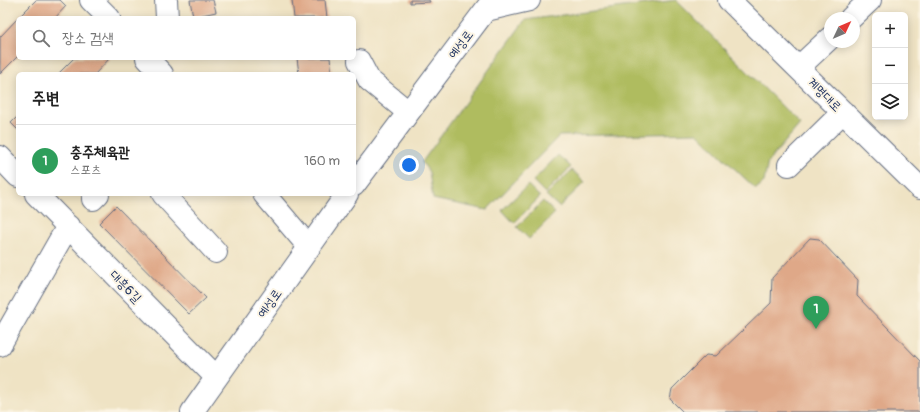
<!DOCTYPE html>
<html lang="ko">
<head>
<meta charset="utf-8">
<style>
  :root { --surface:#fff; --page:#f2f2f2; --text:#222; --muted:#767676; --line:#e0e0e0; --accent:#b45309 }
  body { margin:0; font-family:Pangolin,"Poor Story",sans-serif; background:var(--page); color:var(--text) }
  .controls { position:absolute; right:12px; top:12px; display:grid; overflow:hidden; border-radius:6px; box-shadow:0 2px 10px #0003 }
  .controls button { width:36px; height:36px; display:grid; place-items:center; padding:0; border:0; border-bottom:1px solid var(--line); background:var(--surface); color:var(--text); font:20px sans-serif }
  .compass { position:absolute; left:824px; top:12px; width:36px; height:36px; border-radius:50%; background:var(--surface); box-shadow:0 2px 10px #0003; rotate:46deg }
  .you { position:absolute; left:409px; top:165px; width:14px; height:14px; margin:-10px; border:3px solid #fff; border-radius:50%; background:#1a73e8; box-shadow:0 0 0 6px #1a73e833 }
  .badge { display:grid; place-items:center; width:26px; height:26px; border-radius:50%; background:var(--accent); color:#fff; font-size:13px; font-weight:700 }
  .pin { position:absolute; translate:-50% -33px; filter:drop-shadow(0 1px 2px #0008) }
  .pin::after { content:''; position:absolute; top:21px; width:14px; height:12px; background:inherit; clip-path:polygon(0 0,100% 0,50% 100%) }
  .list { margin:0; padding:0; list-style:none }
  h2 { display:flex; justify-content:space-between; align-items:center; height:52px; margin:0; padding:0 16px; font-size:17px }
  h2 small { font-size:13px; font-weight:400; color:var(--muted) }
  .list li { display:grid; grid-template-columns:26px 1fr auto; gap:12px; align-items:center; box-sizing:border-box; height:72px; padding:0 16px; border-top:1px solid var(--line) }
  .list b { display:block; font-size:15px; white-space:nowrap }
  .list p { margin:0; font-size:13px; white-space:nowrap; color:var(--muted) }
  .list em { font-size:13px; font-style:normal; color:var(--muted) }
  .icon { flex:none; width:22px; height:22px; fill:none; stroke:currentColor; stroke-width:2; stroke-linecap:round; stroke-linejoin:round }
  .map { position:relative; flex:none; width:920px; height:412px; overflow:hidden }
  .search { position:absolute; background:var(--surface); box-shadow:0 2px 10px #0003; left:16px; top:16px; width:340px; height:44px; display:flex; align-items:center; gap:10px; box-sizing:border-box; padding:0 14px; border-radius:6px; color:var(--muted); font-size:15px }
  .panel { position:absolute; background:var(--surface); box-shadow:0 2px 10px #0003; left:16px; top:72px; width:340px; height:124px; border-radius:6px }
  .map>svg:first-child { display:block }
  .green { fill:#afbc5e; stroke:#65765e }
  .building { fill:#dfa888 }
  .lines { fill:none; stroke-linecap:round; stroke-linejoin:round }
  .minor-casing { stroke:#656e82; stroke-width:24 }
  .minor { stroke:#fff; stroke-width:22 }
  .labels { text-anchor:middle; stroke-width:4; stroke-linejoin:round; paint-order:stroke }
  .street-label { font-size:13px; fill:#1b2f5e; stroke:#fcf5e5 }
</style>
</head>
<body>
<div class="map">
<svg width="920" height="412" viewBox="0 0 920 412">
  <rect width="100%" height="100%" fill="#fcf5e5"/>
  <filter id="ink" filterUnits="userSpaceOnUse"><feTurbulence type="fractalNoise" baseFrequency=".025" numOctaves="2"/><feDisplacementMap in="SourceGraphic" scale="8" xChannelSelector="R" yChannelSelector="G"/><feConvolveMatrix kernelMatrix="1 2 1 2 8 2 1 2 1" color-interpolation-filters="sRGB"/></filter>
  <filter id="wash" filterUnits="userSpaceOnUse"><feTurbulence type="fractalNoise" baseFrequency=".012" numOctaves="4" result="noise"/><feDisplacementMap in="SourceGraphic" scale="16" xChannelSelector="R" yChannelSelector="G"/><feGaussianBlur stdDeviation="0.9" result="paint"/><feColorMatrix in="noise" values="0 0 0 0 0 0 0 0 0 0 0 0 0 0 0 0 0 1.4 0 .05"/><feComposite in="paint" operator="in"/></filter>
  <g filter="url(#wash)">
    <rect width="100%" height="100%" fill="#efe3c4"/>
    <path class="green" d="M676,0L800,124L768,162L764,182L756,189L697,133L559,136L487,210L433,199L429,172L422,162L525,20Z
      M558,155L571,167L545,193L533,181Z
      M572,170L585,182L559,207L546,195Z
      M528,185L540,197L514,223L502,210Z
      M543,201L555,213L529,239L517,227Z"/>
    <g id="blocks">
      <path class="building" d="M36,0H60L66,6L55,18H18Z
        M190,0H213L216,12L193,17Z
        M292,0H325L327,18H294Z
        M410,0H429L430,2L410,3Z
        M18,18V56L0,74V37Z
        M74,58H110L95,74H58Z
        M297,58H330L332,74H299Z
        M18,116V130L11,123Z
        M116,206L206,298L189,314L99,223Z
        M810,238L819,239L858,280L857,296L920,361V412H683L670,399L672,389L706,355L716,356L771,303L772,278Z"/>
    </g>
  </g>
  <g filter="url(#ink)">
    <use href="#blocks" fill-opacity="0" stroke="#656e82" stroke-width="1"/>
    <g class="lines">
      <g class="minor-casing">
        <path id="minor" d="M91,0L109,18
          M166,0L167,18
          M729,0L920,188
          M486,10L529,0
          M851,18L870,0
          M147,58L162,74
          M359,61L369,80L408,112
          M798,68L830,38
          M0,157L18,176
          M789,165L843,112
          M354,185L493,0
          M36,194L216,377
          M163,194L216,252
          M264,194L309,247
          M93,199L98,194
          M0,345L68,226
          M192,412L347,194"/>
      </g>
      <use href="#minor" class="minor"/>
    </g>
  </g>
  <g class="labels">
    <g class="street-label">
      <text transform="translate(460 44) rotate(-53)" y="5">예성로</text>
      <text transform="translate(825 94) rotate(45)" y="5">계명대로</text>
      <text transform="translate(126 286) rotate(46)" y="5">대흥6길</text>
      <text transform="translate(269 303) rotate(-55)" y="5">예성로</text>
    </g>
  </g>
</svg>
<div class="controls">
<button>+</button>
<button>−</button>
<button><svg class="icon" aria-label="layers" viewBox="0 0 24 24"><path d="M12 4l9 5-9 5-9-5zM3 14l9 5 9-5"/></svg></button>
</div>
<svg class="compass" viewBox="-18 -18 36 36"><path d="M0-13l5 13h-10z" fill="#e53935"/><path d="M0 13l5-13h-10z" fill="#767676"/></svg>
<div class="you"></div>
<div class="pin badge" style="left:816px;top:329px;background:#2e9e5b">1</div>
<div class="search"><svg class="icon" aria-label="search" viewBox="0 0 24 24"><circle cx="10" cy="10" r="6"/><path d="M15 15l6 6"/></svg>장소 검색</div>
<section class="panel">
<h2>주변<small></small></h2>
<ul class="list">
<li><span class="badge" style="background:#2e9e5b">1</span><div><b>충주체육관</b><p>스포츠</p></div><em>160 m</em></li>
</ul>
</section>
</div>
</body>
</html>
